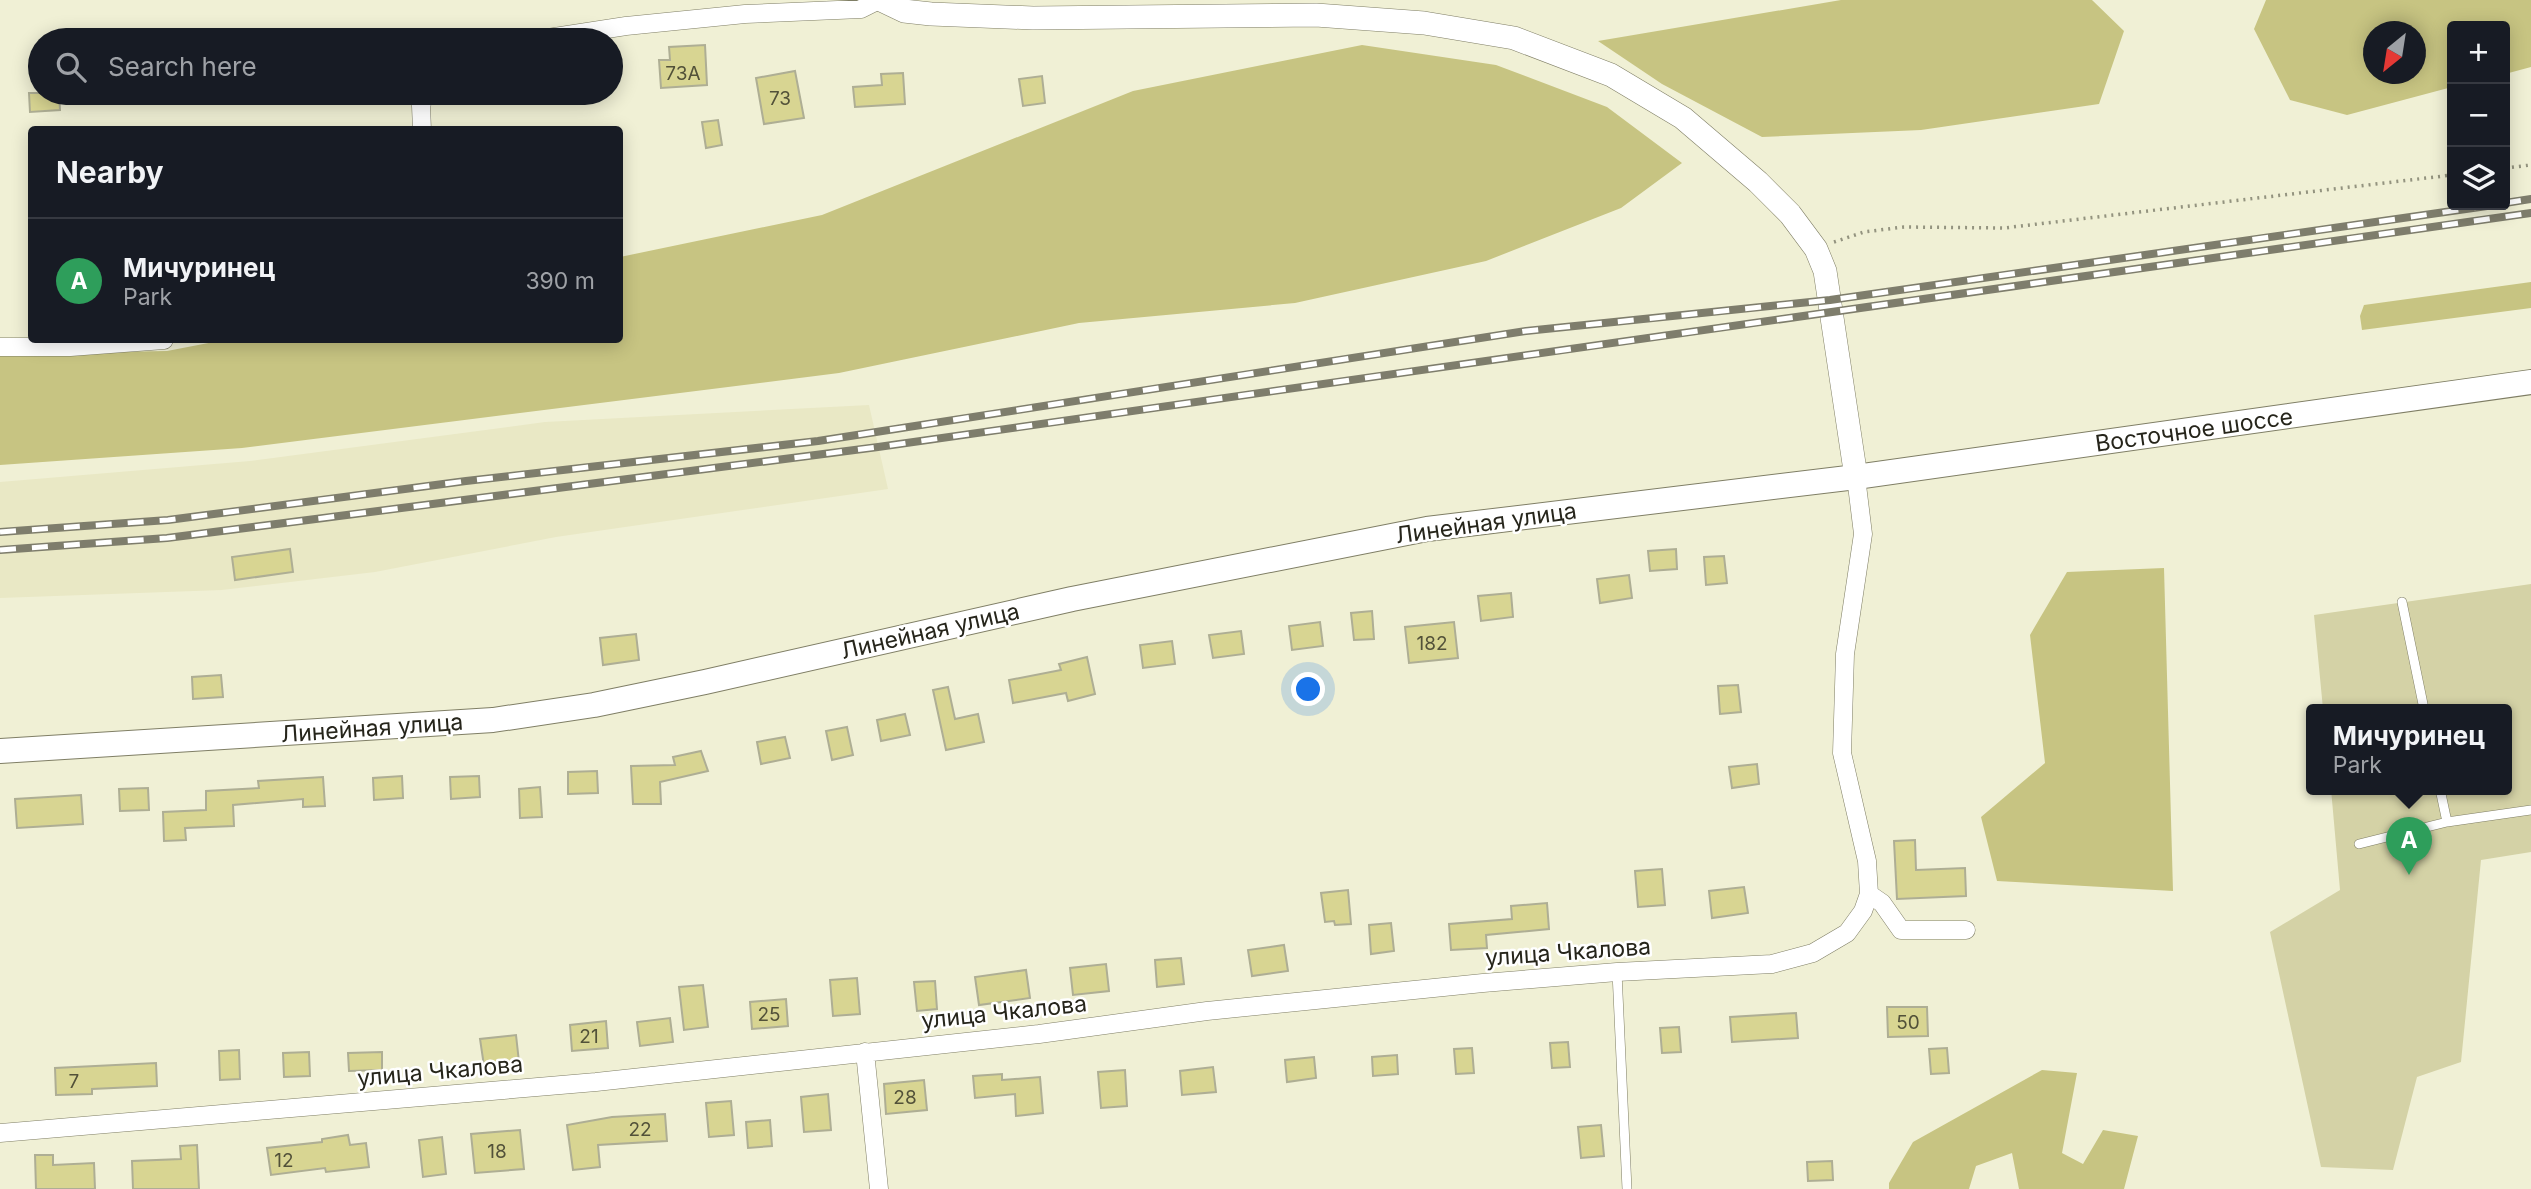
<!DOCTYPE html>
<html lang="en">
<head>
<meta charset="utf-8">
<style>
  :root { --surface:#171b24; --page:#242831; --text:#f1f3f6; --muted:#9ea1a6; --line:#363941; --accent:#2563eb }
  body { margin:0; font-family:Inter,sans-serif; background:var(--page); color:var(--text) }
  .controls { position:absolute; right:21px; top:21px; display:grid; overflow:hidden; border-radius:7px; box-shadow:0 4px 18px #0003 }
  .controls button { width:63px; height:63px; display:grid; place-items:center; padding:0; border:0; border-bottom:2px solid var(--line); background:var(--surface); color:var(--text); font:35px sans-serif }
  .compass { position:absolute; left:2363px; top:21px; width:63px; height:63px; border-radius:50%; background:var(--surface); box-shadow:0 4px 18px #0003; rotate:210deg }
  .you { position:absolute; left:1309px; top:690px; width:24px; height:24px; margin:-18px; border:5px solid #fff; border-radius:50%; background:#1a73e8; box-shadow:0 0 0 10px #1a73e833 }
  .badge { display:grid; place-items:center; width:46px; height:46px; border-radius:50%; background:var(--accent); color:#fff; font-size:23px; font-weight:700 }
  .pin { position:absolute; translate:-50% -58px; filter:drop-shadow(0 2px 4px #0008) }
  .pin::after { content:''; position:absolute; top:37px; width:24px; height:21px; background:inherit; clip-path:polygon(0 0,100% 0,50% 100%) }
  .popup { position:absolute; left:2306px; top:704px; width:206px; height:91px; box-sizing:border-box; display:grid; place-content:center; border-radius:7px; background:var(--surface); filter:drop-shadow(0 2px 5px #0005); font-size:23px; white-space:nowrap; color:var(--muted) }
  .popup b { font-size:26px; color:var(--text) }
  .popup::after { content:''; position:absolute; left:50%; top:100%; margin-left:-14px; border:14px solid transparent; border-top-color:var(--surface) }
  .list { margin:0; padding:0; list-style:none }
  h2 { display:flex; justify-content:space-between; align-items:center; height:91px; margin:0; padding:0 28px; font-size:30px }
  h2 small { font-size:23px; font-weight:400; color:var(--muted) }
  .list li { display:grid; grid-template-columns:46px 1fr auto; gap:21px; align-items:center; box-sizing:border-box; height:126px; padding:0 28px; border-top:2px solid var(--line) }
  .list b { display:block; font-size:26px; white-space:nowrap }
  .list p { margin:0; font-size:23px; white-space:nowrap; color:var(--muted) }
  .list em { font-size:23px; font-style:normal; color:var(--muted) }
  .icon { flex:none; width:38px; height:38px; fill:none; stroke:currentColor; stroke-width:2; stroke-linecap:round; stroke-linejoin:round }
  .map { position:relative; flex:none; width:2531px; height:1189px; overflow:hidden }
  .search { position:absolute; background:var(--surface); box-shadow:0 4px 18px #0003; left:28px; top:28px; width:595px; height:77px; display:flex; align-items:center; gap:18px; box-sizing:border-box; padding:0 24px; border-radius:38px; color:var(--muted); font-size:26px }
  .panel { position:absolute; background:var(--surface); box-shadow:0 4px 18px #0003; left:28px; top:126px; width:595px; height:217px; border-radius:7px }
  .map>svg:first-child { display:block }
  .built { fill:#e9e8c5 }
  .green { fill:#d4d2a6 }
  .forest { fill:#c7c482; fill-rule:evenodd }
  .building { fill:#d8d592; stroke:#aeae94; stroke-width:2 }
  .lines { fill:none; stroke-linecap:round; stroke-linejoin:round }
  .service-casing { stroke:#7f7e65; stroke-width:10 }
  .minor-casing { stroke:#7f7e65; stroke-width:19 }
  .tertiary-casing { stroke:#7f7e65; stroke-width:24 }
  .secondary-casing { stroke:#7f7e65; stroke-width:26 }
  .path { stroke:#93937f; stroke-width:3.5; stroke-dasharray:2 5; stroke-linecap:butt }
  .service { stroke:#fff; stroke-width:9 }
  .minor { stroke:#fff; stroke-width:18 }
  .tertiary { stroke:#fff; stroke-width:23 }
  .secondary { stroke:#fff; stroke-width:24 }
  .rail-casing { stroke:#7e7d6c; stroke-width:8 }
  .rail { stroke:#fff; stroke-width:5; stroke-dasharray:16; stroke-linecap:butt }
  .labels { text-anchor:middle; stroke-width:5; stroke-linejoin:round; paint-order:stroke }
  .number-label { font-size:19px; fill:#525139 }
  .street-label { font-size:23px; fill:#26251b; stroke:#fff }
</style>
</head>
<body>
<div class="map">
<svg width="2531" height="1189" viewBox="0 0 2531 1189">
  <rect width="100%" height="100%" fill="#f0f0d5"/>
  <path class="built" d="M869,405L888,489L556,537L375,572L222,590L0,598V482L250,461L545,422Z"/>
  <path class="green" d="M2531,584V852L2481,860L2461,1062L2417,1077L2393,1170L2321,1167L2270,932L2340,890L2331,789H2507V709H2323L2314,615Z"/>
  <path class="forest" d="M1841,0H2092L2124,31L2099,104L1921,130L1762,137L1662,84L1598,41Z
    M2266,0H2531V67L2505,74V26H2452V87L2347,115L2290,100L2254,29ZM2374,32H2416V74H2374Z
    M1362,45L1496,65L1607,107L1682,163L1621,208L1486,261L1295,303L1079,323L839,373L242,448L0,465V354L167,351L224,340H620V257L822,215L1133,91Z
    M2531,282V308L2362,330L2360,316L2364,305Z
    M2164,568L2173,891L1997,881L1981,817L2045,763L2030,635L2067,572Z
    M2042,1070L2077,1073L2062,1153L2083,1164L2103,1130L2138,1136L2124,1189H2019L2012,1153L1976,1166L1969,1189H1889V1183L1913,1142Z"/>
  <path class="building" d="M705,45L707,85L661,88L659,60H670L669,47Z
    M795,71L804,118L764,124L756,78Z
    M903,73L905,104L855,107L853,87L882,85L881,74Z
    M1042,76L1045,103L1023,106L1019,79Z
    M29,93H59L60,110L30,112Z
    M718,120L722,145L706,148L702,122Z
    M290,549L293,572L235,580L232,557Z
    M1676,549L1677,569L1650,571L1648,551Z
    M1724,556L1727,583L1706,585L1704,557Z
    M1629,575L1632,598L1600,603L1597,579Z
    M1511,593L1513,617L1481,621L1478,596Z
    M1372,611L1374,639L1354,640L1351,613Z
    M1320,622L1323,646L1292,650L1289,626Z
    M1454,622L1458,658L1409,663L1405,627Z
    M1241,631L1244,654L1213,658L1209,635Z
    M636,634L639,660L603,665L600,638Z
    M1172,641L1175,664L1143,668L1140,645Z
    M1087,657L1095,694L1068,701L1066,693L1013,703L1009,680L1061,670L1059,664Z
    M221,675L223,697L193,699L192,677Z
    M1738,685L1741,712L1720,714L1718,686Z
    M948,687L955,719L978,714L984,742L946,750L933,690Z
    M905,714L910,735L881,741L877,720Z
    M847,727L853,755L832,760L826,731Z
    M785,737L790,758L761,764L757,742Z
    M701,751L708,771L660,782L661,804H633L631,766L675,765L673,757Z
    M1757,764L1759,784L1732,788L1729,767Z
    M597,771L598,793L568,794V772Z
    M402,776L403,798L374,800L373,778Z
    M479,776L480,797L451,799L450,777Z
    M323,777L325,806L303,807V799L233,805L234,826L185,828L186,840L164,841L163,812L206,810V791L259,788L258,781Z
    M540,787L542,817L520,818L519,789Z
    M148,788L149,810L120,811L119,789Z
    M81,795L83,824L17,828L15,799Z
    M1915,840L1916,870L1965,868L1966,896L1897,899L1894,841Z
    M1662,869L1665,905L1638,907L1635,871Z
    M1744,887L1748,913L1712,918L1709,891Z
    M1348,890L1351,924L1335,925L1334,921L1325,922L1321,893Z
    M1547,903L1549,929L1486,935L1487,948L1451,950L1449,924L1512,919L1511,906Z
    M1391,923L1394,951L1371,954L1369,925Z
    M1284,945L1288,971L1252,976L1248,950Z
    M1181,958L1184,984L1157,987L1155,960Z
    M1106,964L1109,991L1073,995L1070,968Z
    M1026,970L1030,998L979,1005L975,977Z
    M857,978L860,1014L833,1016L830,980Z
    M935,981L937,1009L917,1011L914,982Z
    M703,985L708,1027L684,1030L679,987Z
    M786,999L788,1026L752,1029L750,1002Z
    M1887,1007H1927L1928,1036L1888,1037Z
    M1796,1013L1798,1038L1732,1042L1730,1017Z
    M670,1018L673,1042L640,1046L637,1022Z
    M606,1021L608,1048L572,1051L570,1025Z
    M1679,1027L1681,1052L1662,1053L1660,1028Z
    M516,1035L519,1062L484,1066L480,1039Z
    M1568,1042L1570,1067L1552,1068L1550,1043Z
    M1472,1048L1474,1073L1456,1074L1454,1049Z
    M1947,1048L1949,1073L1931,1074L1929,1049Z
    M239,1050L240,1079L220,1080L219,1051Z
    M309,1052L310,1076L284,1077L283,1053Z
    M382,1052V1070L349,1071L348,1053Z
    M1397,1055L1398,1074L1373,1076L1372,1057Z
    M1314,1057L1316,1078L1287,1082L1285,1060Z
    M156,1063L157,1086L92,1089V1094L56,1095L55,1068Z
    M1213,1067L1216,1092L1182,1095L1180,1071Z
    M1125,1070L1127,1106L1101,1108L1098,1072Z
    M1002,1074V1080L1040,1077L1043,1113L1016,1116L1015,1094L975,1098L973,1076Z
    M924,1080L927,1110L886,1114L884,1084Z
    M828,1094L831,1130L804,1132L801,1097Z
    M731,1101L734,1135L709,1137L706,1103Z
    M665,1114L667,1141L598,1145L600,1167L573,1170L567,1125L612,1117Z
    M770,1120L772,1146L748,1148L746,1122Z
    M1601,1125L1604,1156L1581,1158L1578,1127Z
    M520,1130L524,1169L475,1173L471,1134Z
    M348,1135L350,1145L366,1143L369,1167L326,1172L325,1168L271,1175L267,1148L322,1142V1139Z
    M442,1137L446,1174L423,1177L419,1140Z
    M197,1145L199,1189H133L132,1161L181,1159L180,1146Z
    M35,1155H53V1165L94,1163L95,1189H36Z
    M1832,1161L1833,1180L1808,1181L1807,1162Z"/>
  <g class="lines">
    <g class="service-casing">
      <path id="service" d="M2402,602L2424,709
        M2440,789L2447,822
        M2359,844L2447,822L2531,810
        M1617,972L1627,1189"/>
    </g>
    <g class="minor-casing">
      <path id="minor" d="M535,40L626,26L745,14L861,9L879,0
        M422,130L421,106L425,93
        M0,347H70L164,340
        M1856,477L1863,534L1845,654L1842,753L1867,861L1869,894
        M865,1052L879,1189
        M0,1133L596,1082L1039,1034L1207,1011L1483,983L1617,972L1772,964L1813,953L1847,933L1863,911L1869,894L1882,903L1901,930H1966"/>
    </g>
    <g class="tertiary-casing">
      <path id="tertiary" d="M881,0L904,11L931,14L1033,18L1316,15L1424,23L1514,38L1611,75L1683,118L1758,182L1790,214L1816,249L1825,271L1856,477"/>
    </g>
    <g class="secondary-casing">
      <path id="secondary" d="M0,751L493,720L594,705L705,682L1072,599L1427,529L1856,477L2531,382"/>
    </g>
    <path class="path" d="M2505,168L2531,165
      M1834,242L1864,232L1904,227L2004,228L2452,175"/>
    <use href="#service" class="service"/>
    <use href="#minor" class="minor"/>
    <use href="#tertiary" class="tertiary"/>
    <use href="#secondary" class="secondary"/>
    <g class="rail-casing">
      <path id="rail" d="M2505,203L2531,199
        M0,532L168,520L466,481L818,441L1526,331L1830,300L2494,205
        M0,550L167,538L878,447L2531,213"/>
    </g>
    <use href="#rail" class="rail"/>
  </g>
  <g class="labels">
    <g class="number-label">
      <text x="683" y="80">73А</text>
      <text x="780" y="105">73</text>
      <text x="1432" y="650">182</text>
      <text x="769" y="1021">25</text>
      <text x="1908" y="1029">50</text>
      <text x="589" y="1043">21</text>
      <text x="74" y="1088">7</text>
      <text x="905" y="1104">28</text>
      <text x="640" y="1136">22</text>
      <text x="497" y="1158">18</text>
      <text x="284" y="1167">12</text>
    </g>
    <g class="street-label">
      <text transform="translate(2194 430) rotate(-8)" y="8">Восточное шоссе</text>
      <text transform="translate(1486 523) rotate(-8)" y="8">Линейная улица</text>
      <text transform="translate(930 631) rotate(-13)" y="8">Линейная улица</text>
      <text transform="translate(372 728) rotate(-4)" y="8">Линейная улица</text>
      <text transform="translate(1568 952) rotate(-4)" y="8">улица Чкалова</text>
      <text transform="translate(1004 1012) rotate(-6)" y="8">улица Чкалова</text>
      <text transform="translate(440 1071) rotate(-5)" y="8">улица Чкалова</text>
    </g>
  </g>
</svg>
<div class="controls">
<button>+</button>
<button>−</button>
<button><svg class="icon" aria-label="layers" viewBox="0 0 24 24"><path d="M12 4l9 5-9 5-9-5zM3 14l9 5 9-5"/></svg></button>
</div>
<svg class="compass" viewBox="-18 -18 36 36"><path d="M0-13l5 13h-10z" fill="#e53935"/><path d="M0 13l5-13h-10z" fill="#9ea1a6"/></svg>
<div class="you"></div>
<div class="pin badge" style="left:2409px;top:875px;background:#2e9e5b">A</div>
<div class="popup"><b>Мичуринец</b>Park</div>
<div class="search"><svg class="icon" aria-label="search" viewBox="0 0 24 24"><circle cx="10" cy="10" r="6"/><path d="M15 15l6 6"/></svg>Search here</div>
<section class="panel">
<h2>Nearby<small></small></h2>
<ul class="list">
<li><span class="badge" style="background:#2e9e5b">A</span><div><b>Мичуринец</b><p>Park</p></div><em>390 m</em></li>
</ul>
</section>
</div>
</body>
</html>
